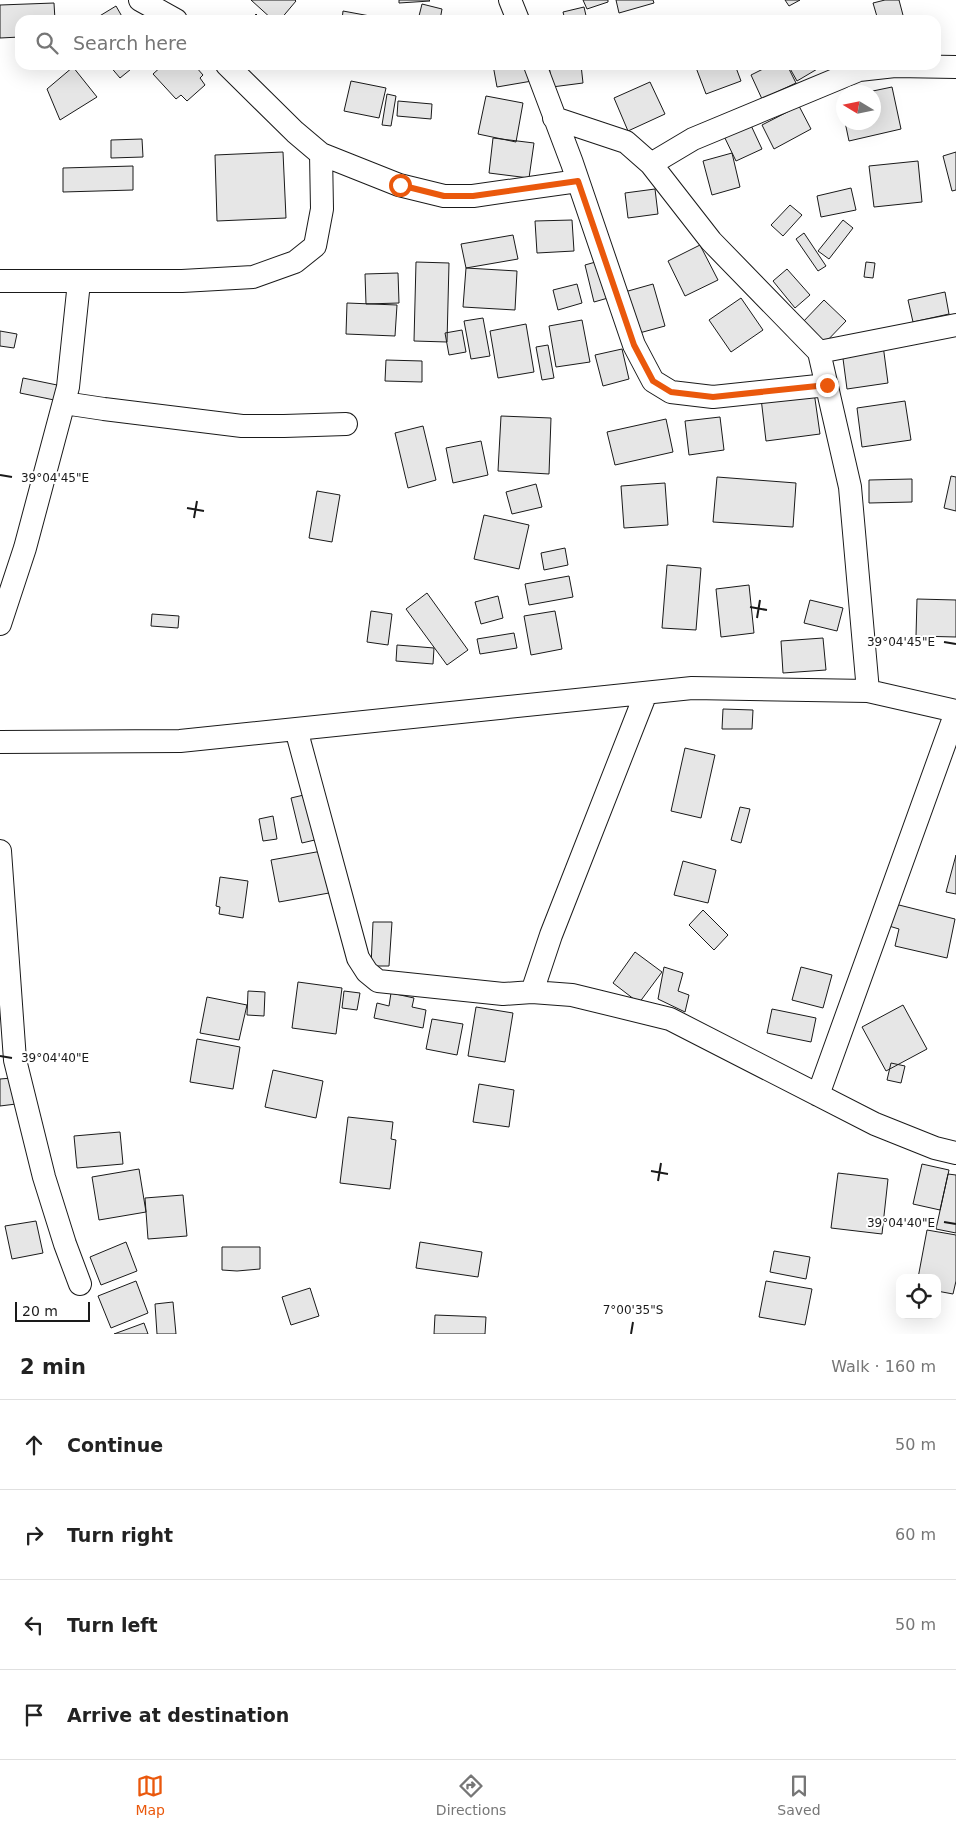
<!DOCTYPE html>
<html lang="en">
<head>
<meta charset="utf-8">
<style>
  :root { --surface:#fff; --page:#f2f2f2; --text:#222; --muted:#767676; --line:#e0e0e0; --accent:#ea580c }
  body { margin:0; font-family:"DejaVu Sans",sans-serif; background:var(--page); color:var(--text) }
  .controls { position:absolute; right:15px; bottom:15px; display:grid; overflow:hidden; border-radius:10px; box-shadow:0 5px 20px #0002 }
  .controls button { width:45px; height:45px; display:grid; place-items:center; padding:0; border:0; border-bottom:1px solid var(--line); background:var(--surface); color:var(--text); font:25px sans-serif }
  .compass { position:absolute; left:836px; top:85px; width:45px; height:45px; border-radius:50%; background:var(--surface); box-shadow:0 5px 20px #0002; rotate:280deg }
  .scale { position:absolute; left:15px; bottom:12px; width:75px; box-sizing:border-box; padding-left:5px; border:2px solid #1a1a1a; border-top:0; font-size:14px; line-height:18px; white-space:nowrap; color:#1a1a1a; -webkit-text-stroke:4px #fff; paint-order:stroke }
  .stop { position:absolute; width:15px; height:15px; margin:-11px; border:4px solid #ea580c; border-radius:50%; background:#fff }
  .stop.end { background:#ea580c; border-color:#fff; box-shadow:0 1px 5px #0008 }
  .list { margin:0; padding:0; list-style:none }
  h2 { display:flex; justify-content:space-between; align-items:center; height:65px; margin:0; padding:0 20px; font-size:21px }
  h2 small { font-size:16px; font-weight:400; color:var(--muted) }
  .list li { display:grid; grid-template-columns:32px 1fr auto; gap:15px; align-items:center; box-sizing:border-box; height:90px; padding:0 20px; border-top:1px solid var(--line) }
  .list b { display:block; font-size:19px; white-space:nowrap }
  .list em { font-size:16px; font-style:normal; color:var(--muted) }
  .icon { flex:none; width:28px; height:28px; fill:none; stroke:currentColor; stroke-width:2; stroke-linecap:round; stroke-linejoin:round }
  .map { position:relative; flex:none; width:956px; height:1334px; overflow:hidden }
  .search { position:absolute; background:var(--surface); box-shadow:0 5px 20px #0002; left:15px; right:15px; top:15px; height:55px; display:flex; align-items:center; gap:12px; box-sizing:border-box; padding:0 18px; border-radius:15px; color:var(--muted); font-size:19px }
  .sheet { height:425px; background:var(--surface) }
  nav { display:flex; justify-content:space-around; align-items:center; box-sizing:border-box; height:70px; border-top:1px solid var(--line); background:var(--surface); font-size:14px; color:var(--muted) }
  nav a { display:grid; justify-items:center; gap:2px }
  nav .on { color:var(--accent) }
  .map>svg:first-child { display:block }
  .building { fill:#e6e6e6; stroke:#1a1a1a }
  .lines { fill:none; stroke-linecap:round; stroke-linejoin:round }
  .minor-casing { stroke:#1a1a1a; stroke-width:24 }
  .minor { stroke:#fff; stroke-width:22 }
  .route { stroke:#ea580c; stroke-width:6 }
  .ticks { fill:none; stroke:#1a1a1a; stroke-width:2 }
  .ticks-label { font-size:12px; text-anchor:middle; fill:#1a1a1a; stroke:#fff; stroke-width:4; stroke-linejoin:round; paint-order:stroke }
</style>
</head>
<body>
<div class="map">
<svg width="956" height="1334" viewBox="0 0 956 1334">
  <rect width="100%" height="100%" fill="#fff"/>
  <path class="building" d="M251,0H295L296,1L280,20H273Z
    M399,0H429L430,1L399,3Z
    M583,0H608V2L587,9Z
    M616,0H653L654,3L619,13Z
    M785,0H800L789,6Z
    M885,0H899L904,19L878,20L873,3Z
    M54,3L55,20H20V37L0,38V5Z
    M422,4L442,9L440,20H418Z
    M116,6L124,20H93Z
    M584,7L587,20H565L563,12Z
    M343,11L370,16L369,20H342Z
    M256,14L262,20H251Z
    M109,65H136L120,78Z
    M163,65H198L196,67L203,75L200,78L205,85L187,101L181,95L176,99L153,74Z
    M493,65H529L532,81L497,87Z
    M549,65H581L583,83L552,87Z
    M695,65H735L741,81L706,94Z
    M771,65H787L796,83L762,99L751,75Z
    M788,65H824L797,81Z
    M73,67L97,97L60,120L47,89Z
    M351,81L386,88L379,118L344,111Z
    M650,82L665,114L628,131L614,98Z
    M892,87L901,129L849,141L845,122H874V92H868Z
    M387,94L396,96L391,126L382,125Z
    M486,96L523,103L516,142L478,134Z
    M844,98V115L840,99Z
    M398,101L432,104L431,119L397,116Z
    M799,106L811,129L774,149L762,125Z
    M748,119L762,149L736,161L722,132Z
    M493,138L534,143L529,178L489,173Z
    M142,139L143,157L111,158V140Z
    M283,152L286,218L217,221L215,155Z
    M956,152V190L952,191L943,156Z
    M732,153L740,187L712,195L703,161Z
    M918,161L922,202L874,207L869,166Z
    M133,166V190L63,192V168Z
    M851,188L856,210L821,217L817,196Z
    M655,189L658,214L628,218L625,193Z
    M790,205L802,215L783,236L771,225Z
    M572,220L574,251L537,253L535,221Z
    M843,220L853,228L829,259L818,251Z
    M804,233L826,266L818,271L796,239Z
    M513,235L518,259L466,268L461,244Z
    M700,245L718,280L685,296L668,261Z
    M599,261L608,298L594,302L585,265Z
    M416,262L449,263L447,342L414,341Z
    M866,262L875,263L873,278L864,277Z
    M466,268L517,271L515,310L463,307Z
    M787,269L810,295L795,308L773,281Z
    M398,273L399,303L366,304L365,274Z
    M577,284L582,303L558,310L553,290Z
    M653,284L665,326L632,335L621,293Z
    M945,292L949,314L913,322L908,300Z
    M741,298L763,330L731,352L709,320Z
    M824,300L846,321L823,345L801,324Z
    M347,303L397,305L395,336L346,334Z
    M483,318L490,356L471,359L464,321Z
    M582,320L590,362L556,367L549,326Z
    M526,324L534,372L498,378L490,331Z
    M462,330L466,352L449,355L445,333Z
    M0,331L17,334L14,348L0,346Z
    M548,345L554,378L542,380L536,347Z
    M883,345L888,383L847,389L842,351Z
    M622,349L629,379L603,386L595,355Z
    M386,360L422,361V382L385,381Z
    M23,378L62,386L59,401L20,393Z
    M814,392L820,434L766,441L761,398Z
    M905,401L911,440L862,447L857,408Z
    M501,416L551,418L549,474L498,471Z
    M720,417L724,450L689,455L685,421Z
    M666,419L673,452L615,465L607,432Z
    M423,426L436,480L408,488L395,433Z
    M481,441L488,475L453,483L446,448Z
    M951,476L956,477V511L944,508Z
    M717,477L796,483L793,527L713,522Z
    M912,479V502L869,503V480Z
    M665,483L668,525L624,528L621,486Z
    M536,484L542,507L512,514L506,492Z
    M317,491L340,495L332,542L309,538Z
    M484,515L529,525L519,569L474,559Z
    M565,548L568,565L544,570L541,553Z
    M667,565L701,568L696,630L662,628Z
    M569,576L573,597L529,605L525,584Z
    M749,585L754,633L721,637L716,589Z
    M427,593L468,650L447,665L406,609Z
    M498,596L503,618L481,624L475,602Z
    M917,599L956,600V637L916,636Z
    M810,600L843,608L837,631L804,623Z
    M371,611L392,614L388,645L367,642Z
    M555,611L562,649L531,655L524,616Z
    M152,614L179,616L178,628L151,626Z
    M514,633L517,648L480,654L477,639Z
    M823,638L826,670L783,673L781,641Z
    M397,645L434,648L433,664L396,661Z
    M723,709L753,710L752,729H722Z
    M685,748L715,755L701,818L671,811Z
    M308,794L319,839L302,843L291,798Z
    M740,807L750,809L741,843L731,840Z
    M273,816L277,839L263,841L259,819Z
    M322,851L329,893L279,902L271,860Z
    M956,855V894L946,892Z
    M683,861L716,870L708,903L674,895Z
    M220,877L248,881L243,918L219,914L220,907L216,906Z
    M895,904L955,919L947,958L895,946L899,929L889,926Z
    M703,910L728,935L714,950L689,925Z
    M373,922H392L389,966H371Z
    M635,952L662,972L639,1003L613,983Z
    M664,967L683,973L678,991L689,995L685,1012L658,999Z
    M801,967L832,975L823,1008L792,1000Z
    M298,982L342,988L336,1034L292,1028Z
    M248,991L265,992L264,1016L247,1015Z
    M344,991L360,993L357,1010L342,1008Z
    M391,993L414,998L412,1007L426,1010L423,1028L374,1018L377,1003L389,1006Z
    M207,997L247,1005L239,1040L200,1033Z
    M903,1005L927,1049L886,1071L862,1027Z
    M476,1007L513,1013L505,1062L468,1056Z
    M772,1009L816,1018L811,1042L767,1033Z
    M432,1019L463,1024L457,1055L426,1049Z
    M197,1039L240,1047L233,1089L190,1082Z
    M891,1063L905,1066L901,1083L887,1080Z
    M273,1070L323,1081L316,1118L265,1107Z
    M12,1078L16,1104L0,1106V1079Z
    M479,1084L514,1090L509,1127L473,1122Z
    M348,1117L393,1122L391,1139L396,1140L390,1189L340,1183Z
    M120,1132L123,1164L77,1168L74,1136Z
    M922,1164L949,1170L940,1210L913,1204Z
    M139,1169L146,1212L99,1220L92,1177Z
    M838,1173L888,1179L882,1234L831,1228Z
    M948,1174L956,1175V1233L936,1229Z
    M183,1195L187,1236L148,1239L145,1198Z
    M36,1221L43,1253L12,1259L5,1226Z
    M927,1230L956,1235V1281L953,1294L937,1291V1278H918Z
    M126,1242L137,1271L101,1285L90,1257Z
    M420,1242L482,1252L478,1277L416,1268Z
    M222,1247H260V1269L237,1271L222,1270Z
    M774,1251L810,1257L806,1279L770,1272Z
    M136,1281L148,1313L111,1328L98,1296Z
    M766,1281L812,1289L805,1325L759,1317Z
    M310,1288L319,1316L291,1325L282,1297Z
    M173,1302L176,1334H157L155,1304Z
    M435,1315L486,1317L485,1334H434Z
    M144,1323L148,1334H114Z"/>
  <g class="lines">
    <g class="minor-casing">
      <path id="minor" d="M140,0L176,20
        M510,0L518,20
        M227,65L295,132L321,154L399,185L444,196H473L578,181
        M535,65L572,163L634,345L653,381L671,392L713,397L827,385
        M554,118L626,142L651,164L711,241L819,352L850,487L868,691
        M651,164L693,139L859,70L895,66L956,67
        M0,281H182L253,277L295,262L315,246L322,209L321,154
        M819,352L956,325
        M64,403L104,409L242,426H284L346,424
        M0,624L25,548L68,387L79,282
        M296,729L358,958L367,972L378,981L503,994L532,992L572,995L670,1019L875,1124L935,1148L956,1153
        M0,742L180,741L692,688L868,691L956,711
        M0,851L15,1060L44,1177L65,1244L80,1284
        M532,992L551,935L646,693
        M818,1095L956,712"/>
    </g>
    <use href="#minor" class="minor"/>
  </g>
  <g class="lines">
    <path class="route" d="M400,185L444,196H473L578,181L634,345L653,381L671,392L713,397L827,385"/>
  </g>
  <path class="ticks" d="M0,475L12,477M187,508L204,511M194,518L197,501M750,607L767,610M757,618L760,600M944,642L956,644M0,1056L12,1058M651,1171L668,1174M658,1181L661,1163M944,1222L956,1224M631,1334L633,1322"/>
  <g class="ticks-label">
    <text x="55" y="482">39°04'45"E</text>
    <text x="901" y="646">39°04'45"E</text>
    <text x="55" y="1062">39°04'40"E</text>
    <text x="901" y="1227">39°04'40"E</text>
    <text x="633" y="1314">7°00'35"S</text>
  </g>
</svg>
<div class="controls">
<button><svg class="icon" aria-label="locate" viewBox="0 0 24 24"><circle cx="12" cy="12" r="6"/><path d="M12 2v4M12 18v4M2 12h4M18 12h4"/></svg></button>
</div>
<svg class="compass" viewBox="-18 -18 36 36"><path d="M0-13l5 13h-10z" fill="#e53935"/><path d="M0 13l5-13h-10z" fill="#767676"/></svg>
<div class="scale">20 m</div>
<div class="stop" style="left:400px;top:185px"></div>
<div class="stop end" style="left:827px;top:385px"></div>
<div class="search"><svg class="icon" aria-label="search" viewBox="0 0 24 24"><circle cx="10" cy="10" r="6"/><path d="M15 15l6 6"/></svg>Search here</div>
</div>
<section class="sheet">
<h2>2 min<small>Walk · 160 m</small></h2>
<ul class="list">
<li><svg class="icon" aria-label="ahead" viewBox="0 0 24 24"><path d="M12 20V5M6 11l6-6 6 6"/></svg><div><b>Continue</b></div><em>50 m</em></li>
<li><svg class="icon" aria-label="right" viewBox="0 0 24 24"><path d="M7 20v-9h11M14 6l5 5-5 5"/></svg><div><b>Turn right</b></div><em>60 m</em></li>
<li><svg class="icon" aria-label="left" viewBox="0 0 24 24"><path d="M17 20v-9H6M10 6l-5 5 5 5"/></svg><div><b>Turn left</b></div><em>50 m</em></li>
<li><svg class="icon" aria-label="arrive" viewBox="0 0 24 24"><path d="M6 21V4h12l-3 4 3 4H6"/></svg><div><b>Arrive at destination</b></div></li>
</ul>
</section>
<nav>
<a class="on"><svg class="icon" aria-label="map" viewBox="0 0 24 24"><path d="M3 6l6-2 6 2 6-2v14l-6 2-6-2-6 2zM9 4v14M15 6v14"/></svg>Map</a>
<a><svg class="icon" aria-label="directions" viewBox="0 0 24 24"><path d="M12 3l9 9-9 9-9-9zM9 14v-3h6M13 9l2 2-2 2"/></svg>Directions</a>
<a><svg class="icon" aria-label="saved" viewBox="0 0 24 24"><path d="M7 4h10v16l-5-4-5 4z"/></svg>Saved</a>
</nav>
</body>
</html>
